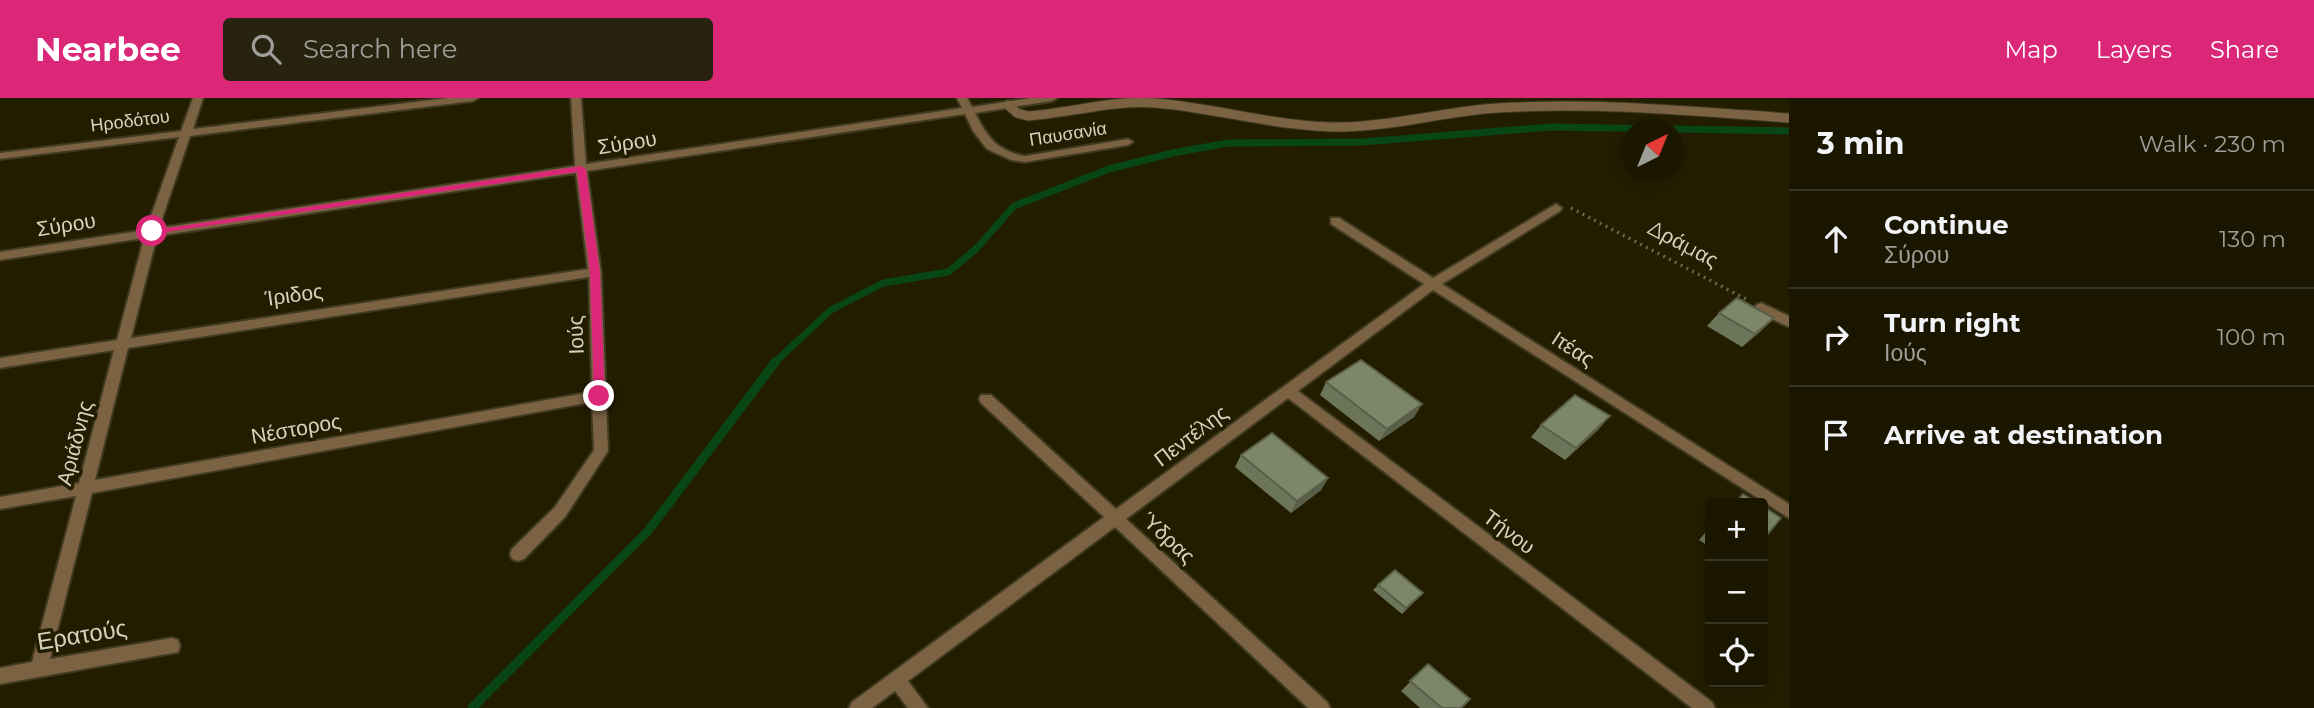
<!DOCTYPE html>
<html lang="en">
<head>
<meta charset="utf-8">
<style>
  :root { --surface:#1a1600; --page:#27230f; --text:#f1f3f6; --muted:#9f9f99; --line:#383522; --accent:#db2777 }
  body { margin:0; font-family:Montserrat,sans-serif; background:var(--page); color:var(--text) }
  .controls { position:absolute; right:21px; bottom:21px; display:grid; overflow:hidden; border-radius:7px; box-shadow:0 7px 28px #0002 }
  .controls button { width:63px; height:63px; display:grid; place-items:center; padding:0; border:0; border-bottom:2px solid var(--line); background:var(--surface); color:var(--text); font:35px sans-serif }
  .compass { position:absolute; left:1621px; top:21px; width:63px; height:63px; border-radius:50%; background:var(--surface); box-shadow:0 7px 28px #0002; rotate:43deg }
  .stop { position:absolute; width:21px; height:21px; margin:-16px; border:5px solid #db2777; border-radius:50%; background:#fff }
  .stop.end { background:#db2777; border-color:#fff; box-shadow:0 2px 7px #0008 }
  .list { margin:0; padding:0; list-style:none }
  h2 { display:flex; justify-content:space-between; align-items:center; height:91px; margin:0; padding:0 28px; font-size:30px }
  h2 small { font-size:23px; font-weight:400; color:var(--muted) }
  .list li { display:grid; grid-template-columns:46px 1fr auto; gap:21px; align-items:center; box-sizing:border-box; height:98px; padding:0 28px; border-top:2px solid var(--line) }
  .list b { display:block; font-size:26px; white-space:nowrap }
  .list p { margin:0; font-size:23px; white-space:nowrap; color:var(--muted) }
  .list em { font-size:23px; font-style:normal; color:var(--muted) }
  .icon { flex:none; width:38px; height:38px; fill:none; stroke:currentColor; stroke-width:2; stroke-linecap:round; stroke-linejoin:round }
  .map { position:relative; flex:none; width:1789px; height:610px; overflow:hidden }
  header { display:flex; align-items:center; gap:42px; box-sizing:border-box; height:98px; padding:0 35px; background:var(--accent); color:#fff }
  header strong { font-size:33px }
  nav { display:flex; gap:38px; margin-inline-start:auto; font-size:24px }
  .search { width:490px; height:63px; background:var(--page); display:flex; align-items:center; gap:18px; box-sizing:border-box; padding:0 24px; border-radius:7px; color:var(--muted); font-size:26px }
  main { display:flex }
  aside { flex:1; background:var(--surface) }
  .map>svg:first-child { display:block }
  .lines { fill:none; stroke-linecap:round; stroke-linejoin:round }
  .stream-far1 { stroke:#094615; stroke-width:7 }
  .stream { stroke:#094615; stroke-width:9 }
  .lane-casing { stroke:#3f3a1f; stroke-width:11 }
  .street-casing { stroke:#3f3a1f; stroke-width:4 }
  .path { stroke:#6a654d; stroke-width:3.5; stroke-dasharray:2 4.5; stroke-linecap:butt }
  .lane { stroke:#7a6243; stroke-width:9 }
  .street { fill:#7a6243; fill-rule:evenodd }
  .wall { fill:#6c7459 }
  .shaded-wall { fill:#585e48 }
  .building { fill:#7d8767; stroke:#585e48; stroke-width:2 }
  .route { fill:#db2777 }
  .labels { text-anchor:middle; stroke-width:7; stroke-linejoin:round; paint-order:stroke }
  .far-street-label { font-size:18px; fill:#d5d2c0; stroke:#231d00 }
  .street-label { font-size:21px; fill:#d5d2c0; stroke:#231d00 }
  .near-street-label { font-size:24px; fill:#d5d2c0; stroke:#231d00 }
</style>
</head>
<body>
<header>
<strong>Nearbee</strong>
<div class="search"><svg class="icon" aria-label="search" viewBox="0 0 24 24"><circle cx="10" cy="10" r="6"/><path d="M15 15l6 6"/></svg>Search here</div>
<nav><a>Map</a><a>Layers</a><a>Share</a></nav>
</header>
<main>
<div class="map">
<svg width="1789" height="610" viewBox="0 0 1789 610">
  <rect width="100%" height="100%" fill="#231d00"/>
  <g class="lines">
    <path class="stream-far1" d="M774,265L831,212L883,185L948,174L976,151L1014,108L1109,71L1177,54L1229,45L1362,44L1551,29L1789,33"/>
    <path class="stream" d="M472,610L648,433L776,263"/>
    <g class="lane-casing">
      <path id="lane" d="M1008,7L1017,15L1028,18C1070,15 1112,2 1155,5C1218,10 1280,30 1344,29C1396,28 1446,13 1497,10C1594,4 1692,13 1789,20"/>
    </g>
    <g class="street-casing">
      <path id="street" d="M193,0H203L193,31L448,0H478L473,3L190,38L159,130L575,68L571,0H581L586,66L962,10L957,0H967L972,9L1031,0H1057L1052,3L975,15C987,39 997,53 1025,58L1128,41L1133,44L1128,47L1025,64L1011,62L987,51L973,33L965,16L587,73L601,174L608,353L565,419L524,461L518,463L512,461L510,456L512,451L555,409L594,352L592,304L92,395L50,561L172,540L178,542L180,548L178,554L0,586V570L32,564L76,398L0,411V399L79,385L114,252L0,270V260L117,242L144,140L0,162V154L146,132L179,39L0,61V55L181,33ZM576,75L588,171L131,240L157,138ZM589,179L592,294L95,382L128,250Z
        M1556,106L1562,110L1560,113L1442,186L1789,406V420L1433,192L1298,293L1712,604L1715,610H1692L1288,300L1126,421L1327,604L1330,610H1308L1115,429L908,583L928,610H908L895,593L872,610H849L852,604L1104,419L981,305L979,301L981,297H991L1116,411L1424,186L1331,126V120H1339L1433,180Z
        M1761,205L1789,218V229L1756,213L1755,210L1756,207Z"/>
    </g>
    <path class="path" d="M1571,110L1746,201"/>
    <use href="#lane" class="lane"/>
    <use href="#street" class="street"/>
  </g>
  <path class="wall" d="M1719,215L1761,233L1742,249L1707,228Z
    M1326,284L1422,306L1414,319L1379,343L1320,297Z
    M1541,327L1599,331L1565,362L1531,339Z
    M1241,357L1328,380L1321,392L1291,415L1235,369Z
    M1710,429V449L1699,442Z
    M1378,487L1423,495L1402,516L1373,492Z
    M1428,566L1461,610H1420L1401,593Z"/>
  <path class="shaded-wall" d="M1774,220L1761,233L1742,249L1755,236Z
    M1422,306L1414,319L1379,343L1387,331Z
    M1610,318L1599,331L1565,362L1576,350Z
    M1328,380L1321,392L1291,415L1297,403Z"/>
  <path class="building" d="M1737,200L1774,220L1755,236L1719,215Z
    M1361,262L1422,306L1387,331L1326,284Z
    M1575,297L1610,318L1576,350L1541,327Z
    M1272,335L1328,380L1297,403L1241,357Z
    M1743,396L1758,405H1735Z
    M1763,408L1781,420L1763,442Z
    M1395,472L1423,495L1406,510L1378,487Z
    M1428,566L1470,601L1461,610H1442L1410,583Z"/>
  <path class="route" d="M581,68L586,71L600,174L605,298L599,302L594,298L590,174L577,74L152,136L148,133Z"/>
  <g class="labels">
    <g class="far-street-label">
      <text transform="translate(130 23) rotate(-7)" y="6">Ηροδότου</text>
      <text transform="translate(1068 36) rotate(-9)" y="6">Παυσανία</text>
    </g>
    <g class="street-label">
      <text transform="translate(627 45) rotate(-9)" y="7">Σύρου</text>
      <text transform="translate(66 127) rotate(-9)" y="7">Σύρου</text>
      <text transform="translate(1683 146) rotate(28)" y="7">Δράμας</text>
      <text transform="translate(294 197) rotate(-8)" y="7">Ίριδος</text>
      <text transform="translate(576 237) rotate(-92)" y="7">Ιούς</text>
      <text transform="translate(1573 251) rotate(33)" y="7">Ιτέας</text>
      <text transform="translate(296 331) rotate(-10)" y="7">Νέστορος</text>
      <text transform="translate(1191 338) rotate(-37)" y="7">Πεντέλης</text>
      <text transform="translate(75 345) rotate(-75)" y="7">Αριάδνης</text>
      <text transform="translate(1509 434) rotate(37)" y="7">Τήνου</text>
      <text transform="translate(1168 440) rotate(43)" y="7">Ύδρας</text>
    </g>
    <g class="near-street-label">
      <text transform="translate(82 537) rotate(-9)" y="8">Ερατούς</text>
    </g>
  </g>
</svg>
<div class="controls">
<button>+</button>
<button>−</button>
<button><svg class="icon" aria-label="locate" viewBox="0 0 24 24"><circle cx="12" cy="12" r="6"/><path d="M12 2v4M12 18v4M2 12h4M18 12h4"/></svg></button>
</div>
<svg class="compass" viewBox="-18 -18 36 36"><path d="M0-13l5 13h-10z" fill="#e53935"/><path d="M0 13l5-13h-10z" fill="#9f9f99"/></svg>
<div class="stop" style="left:152px;top:133px"></div>
<div class="stop end" style="left:599px;top:298px"></div>
</div>
<aside>
<h2>3 min<small>Walk · 230 m</small></h2>
<ul class="list">
<li><svg class="icon" aria-label="ahead" viewBox="0 0 24 24"><path d="M12 20V5M6 11l6-6 6 6"/></svg><div><b>Continue</b><p>Σύρου</p></div><em>130 m</em></li>
<li><svg class="icon" aria-label="right" viewBox="0 0 24 24"><path d="M7 20v-9h11M14 6l5 5-5 5"/></svg><div><b>Turn right</b><p>Ιούς</p></div><em>100 m</em></li>
<li><svg class="icon" aria-label="arrive" viewBox="0 0 24 24"><path d="M6 21V4h12l-3 4 3 4H6"/></svg><div><b>Arrive at destination</b></div></li>
</ul>
</aside>
</main>
</body>
</html>
